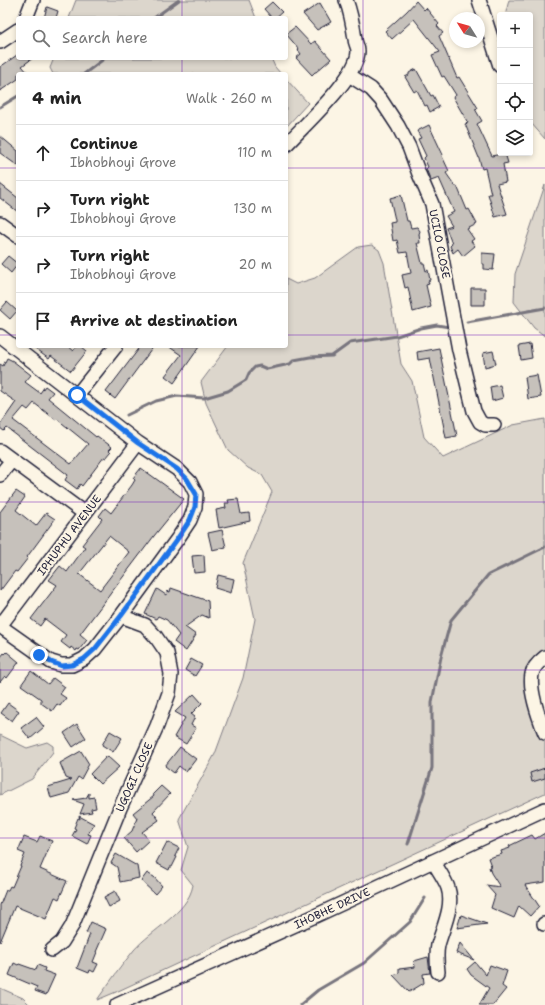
<!DOCTYPE html>
<html lang="en">
<head>
<meta charset="utf-8">
<style>
  :root { --surface:#fff; --page:#f6f6f6; --text:#222; --muted:#767676; --line:#e0e0e0 }
  body { margin:0; font-family:"Shantell Sans",sans-serif; background:var(--page); color:var(--text) }
  .controls { position:absolute; right:12px; top:12px; display:grid; overflow:hidden; border-radius:4px; box-shadow:0 2px 6px #0003 }
  .controls button { width:36px; height:36px; display:grid; place-items:center; padding:0; border:0; border-bottom:1px solid var(--line); background:var(--surface); color:var(--text); font:20px sans-serif }
  .compass { position:absolute; left:449px; top:12px; width:36px; height:36px; border-radius:50%; background:var(--surface); box-shadow:0 2px 6px #0003; rotate:307deg }
  .stop { position:absolute; width:12px; height:12px; margin:-9px; border:3px solid #1a73e8; border-radius:50%; background:#fff }
  .stop.end { background:#1a73e8; border-color:#fff; box-shadow:0 1px 4px #0008 }
  .list { margin:0; padding:0; list-style:none }
  h2 { display:flex; justify-content:space-between; align-items:center; height:52px; margin:0; padding:0 16px; font-size:17px }
  h2 small { font-size:13px; font-weight:400; color:var(--muted) }
  .list li { display:grid; grid-template-columns:26px 1fr auto; gap:12px; align-items:center; box-sizing:border-box; height:56px; padding:0 16px; border-top:1px solid var(--line) }
  .list b { display:block; font-size:15px; white-space:nowrap }
  .list p { margin:0; font-size:13px; white-space:nowrap; color:var(--muted) }
  .list em { font-size:13px; font-style:normal; color:var(--muted) }
  .icon { flex:none; width:22px; height:22px; fill:none; stroke:currentColor; stroke-width:2; stroke-linecap:round; stroke-linejoin:round }
  .map { position:relative; flex:none; width:545px; height:1005px; overflow:hidden }
  .search { position:absolute; background:var(--surface); box-shadow:0 2px 6px #0003; left:16px; top:16px; width:272px; height:44px; display:flex; align-items:center; gap:10px; box-sizing:border-box; padding:0 14px; border-radius:4px; color:var(--muted); font-size:15px }
  .panel { position:absolute; background:var(--surface); box-shadow:0 2px 6px #0003; left:16px; top:72px; width:272px; height:276px; border-radius:4px }
  .map>svg:first-child { display:block }
  .green { fill:#dcd6cc; stroke:#7f7c84 }
  .lines { fill:none; stroke-linecap:round; stroke-linejoin:round }
  .stream { stroke:#78757e; stroke-width:3 }
  .building { fill:#c6c1bb; stroke:#22223b; fill-rule:evenodd }
  .minor-casing { stroke:#22223b; stroke-width:16 }
  .minor { stroke:#fcf5e5; stroke-width:13 }
  .route { stroke:#1a73e8; stroke-width:5 }
  .grid { fill:none; stroke:#7b2cbf; stroke-width:1; stroke-opacity:0.55 }
  .labels { text-anchor:middle; stroke-width:4; stroke-linejoin:round; paint-order:stroke }
  .street-label { font-size:11px; fill:#22223b; stroke:#fcf5e5 }
</style>
</head>
<body>
<div class="map">
<svg width="545" height="1005" viewBox="0 0 545 1005">
  <rect width="100%" height="100%" fill="#fcf5e5"/>
  <filter id="ink" filterUnits="userSpaceOnUse"><feTurbulence type="fractalNoise" baseFrequency=".025" numOctaves="2"/><feDisplacementMap in="SourceGraphic" scale="8" xChannelSelector="R" yChannelSelector="G"/><feConvolveMatrix kernelMatrix="1 2 1 2 8 2 1 2 1" color-interpolation-filters="sRGB"/></filter>
  <g filter="url(#ink)">
    <path class="green" d="M76,0H249L256,18H69Z
      M509,0H545V139L531,123L530,118V15H507L506,12Z
      M54,58H271L275,67L281,74H53L50,68Z
      M286,79L308,103L286,127Z
      M545,185V336L534,328L514,302L515,274Z
      M372,245L379,250L384,263L401,364L412,381L424,437L443,458L513,425L545,419V664L535,678L545,717V793L116,992L97,1000C109,983 121,966 134,950C151,930 188,913 193,885L181,870L188,847L179,819L215,754L243,678L255,619L243,563L272,492L262,475L248,468L228,450L206,403L201,382L228,346H286V279L296,284L315,278L358,247Z
      M0,735L27,748L47,742L53,746V752L32,779L0,795Z
      M0,988L23,998L30,1005H0Z"/>
    <g class="lines">
      <path class="stream" d="M154,18L179,0
        M84,74L105,58
        M0,107L18,96
        M467,322L545,308
        M127,415L156,401L177,396L204,398L228,391L246,380L249,373L255,367L260,366L267,369L290,364L294,360L310,357L332,356L350,343L397,336L421,328L437,325L449,327
        M408,844L432,768V702L441,657L451,620L488,575L545,547
        M300,1005L318,990L364,963L410,922L425,898"/>
    </g>
    <path class="building" d="M416,1L424,10L426,8L439,24L437,26L443,33L439,36L457,78L459,77L478,108L475,109L482,121L477,124L492,156L505,153L508,163L503,164L506,182L497,184L507,214L495,217L488,194H491L485,168L482,169L479,158L465,124L468,123L453,97L456,95L444,76L442,77L432,55L440,52L414,19L392,39L385,31L407,11Z
      M272,2L282,12L275,18H272L264,9Z
      M320,3L331,22L317,30L303,14Z
      M47,7L58,11L56,18H44Z
      M295,27L311,44L315,41L331,59L316,72H315L312,75L296,58L301,54L298,50L299,49L286,34Z
      M17,55L18,58H33L22,66L29,74H18V79L0,91V67Z
      M416,69L431,96L433,95L439,107L430,112L427,105L425,106L417,90L414,92L405,77L409,75V73Z
      M429,125L443,155L442,156L449,171L446,173L455,186H457L467,210L469,209L477,224L467,229L474,239L471,241L475,246L463,256L458,249L453,253L450,246L452,244L446,228L452,226L446,216L454,212L439,178L431,181L426,169L428,167L424,158L426,156L418,139L421,138L417,131Z
      M0,136L18,151V166L0,153Z
      M0,184L18,198V212L0,198Z
      M401,195L407,221H409L411,228L417,227L420,231L419,234L420,243H417L422,263H424L426,271L428,270L430,280L428,281L429,284L426,285L431,307L413,312L408,287L405,288L402,275L411,273L407,252L400,253L397,240L393,241L390,223L395,222V220L390,198Z
      M482,253L495,254L493,270L484,269V264H482Z
      M8,256L18,264L11,273L1,264Z
      M471,288H485V305H471Z
      M7,302L17,311L10,319L0,310Z
      M530,344L532,358L521,360L519,346Z
      M31,346H67L73,351L77,346H81L87,351L71,371L51,356L49,359Z
      M141,346H154L115,399L106,392Z
      M168,346H200L174,383L165,376L181,355Z
      M439,348L457,436L446,438L430,358L418,360L417,352Z
      M493,351L496,364L485,367L483,353Z
      M7,358L13,361L31,375L25,382L40,393L45,386L53,392L48,398L96,437L97,436L112,447L109,450L111,452L106,458L104,457L82,486L80,484L77,489L65,480L68,475L7,428L4,431L0,428V425L16,402L0,391V364L3,366ZM34,403L56,420L57,419L88,444L71,464L13,420L24,407L28,410Z
      M537,375L541,397L528,399L525,377Z
      M500,385L503,398L492,401L490,387Z
      M141,468L184,499L154,536L80,634L87,640L79,650L77,649L76,651L71,647L70,649L61,642L66,635L45,619L40,626L31,619L57,585L49,580L60,566L67,572L85,547L82,545L102,519L99,516L105,508L111,513L132,485L135,480L133,478ZM109,536L129,552L100,590L79,574Z
      M16,491L25,497L16,510L36,526L46,513L55,519L27,557L28,558L17,572L15,571L0,591V512Z
      M238,499L241,514L249,513L250,521L219,528L216,510L226,508L225,503H229L228,500Z
      M222,530L226,547L212,550L208,533Z
      M204,555L205,572L194,573L192,556Z
      M218,575L234,579L231,593L215,588Z
      M171,588L208,601L209,618L202,615L185,627L196,635L186,651L174,642L179,635L167,620L158,616L156,619L145,614L157,589L166,595L167,591L170,592Z
      M7,652L19,662L7,678L5,676L0,682V658L4,653L5,654Z
      M191,659L202,665L195,676L185,670Z
      M31,671L48,684L53,678L65,687L60,694L66,698L60,706L57,704L52,711L41,703V699L21,685Z
      M194,694L202,703L191,714L195,717L191,725L196,728L186,744L174,737L185,718L175,712Z
      M8,703L19,711L12,721L1,713Z
      M36,717L44,727L30,739L21,728Z
      M77,724L86,738L73,747L64,733Z
      M110,731L122,738L113,752L102,745Z
      M180,747L196,759L186,772L179,766L174,773L165,766Z
      M81,751L89,764L81,779L78,777L69,793L51,798L48,787L71,780L66,778L60,763Z
      M107,756L119,767L100,784L90,774Z
      M545,768V778L532,782L530,773Z
      M161,786L170,794L153,812L159,820L142,832L149,840L136,852L124,838L132,831L137,818L133,813L154,796L153,794Z
      M89,793V798L94,797L96,808L91,809L92,812L80,814L84,804L73,800L86,798Z
      M79,816L94,824L88,834L91,835L87,844L72,836L76,829L74,828L78,818L80,819Z
      M545,833V882L525,885L539,906L530,916L519,906L514,918L491,908L495,895L486,885L500,887L491,873L489,867L491,866L488,858L502,854L501,851L510,848L509,846L532,835L535,839Z
      M40,836L52,841L40,869L67,881L59,899L55,897L46,919L15,906L0,942V905L6,890H8L10,886L12,887L21,866H20L25,854L18,851L24,837L37,842Z
      M167,842L179,848L175,856L177,857L172,867H170L169,870L156,863Z
      M116,854L137,866L139,878L120,882L117,867L111,863Z
      M147,873L154,877L162,886L155,894L141,881Z
      M115,891L120,901L109,907L104,897Z
      M461,915L487,924L457,928Z
      M91,922L106,929L96,952H97L93,962L98,964L94,972L90,970L89,973L77,968L90,934L86,933Z
      M460,943L474,960L456,953Z
      M428,957L430,973L423,974L424,983L409,992L393,975L399,973V969L415,967L414,961Z
      M475,962L486,975L490,965L507,971L502,986L506,989L493,1005H479L489,988L471,975L467,969Z
      M14,963L18,965L19,964L36,970L38,965L45,968L44,971L55,975L46,995L35,991L37,987L9,975Z"/>
    <g class="lines">
      <g class="minor-casing">
        <path id="minor" d="M479,0L500,66
          M26,18L33,0
          M0,42L18,30
          M349,75L371,89L381,100L398,126L409,147L419,174L432,204L459,350L474,411L480,422L485,425H494
          M286,145C304,125 358,77 358,51C358,47 355,43 355,39C353,25 351,13 346,0
          M0,223L18,236
          M0,336L138,443L177,469L190,482L196,494L195,507L190,520L178,538L121,616L95,649L84,659L72,665H61L51,662L0,626
          M77,395L116,346
          M0,451L84,513
          M0,475L12,460
          M0,626L138,443
          M545,657C540,661 533,667 532,674C529,690 539,718 545,733
          M433,861C437,868 446,881 448,888C454,906 443,927 438,945C436,954 437,963 438,972
          M544,924H545
          M52,950L62,942L72,926L120,808L157,726L169,693L171,674L167,653L156,637L145,625L121,616
          M117,1005L315,916L545,809"/>
      </g>
      <use href="#minor" class="minor"/>
    </g>
  </g>
  <g class="lines" filter="url(#ink)">
    <path class="route" d="M39,655L51,662L62,666L72,665L84,659L95,649L121,616L178,538L190,520L195,507L196,494L187,479L177,469L138,443L77,395"/>
  </g>
  <path class="grid" d="M182,0V18M363,0V1005M182,58V74M0,168H18M286,168H545M0,335H18M286,335H545M182,346V1005M0,502H545M0,670H545M0,838H545"/>
  <g class="labels">
    <g class="street-label">
      <text transform="translate(440 244) rotate(79)" y="4">UCILO CLOSE</text>
      <text transform="translate(69 535) rotate(-53)" y="4">IPHUPHU AVENUE</text>
      <text transform="translate(134 777) rotate(-66)" y="4">UGOGI CLOSE</text>
      <text transform="translate(332 908) rotate(-25)" y="4">IHOBHE DRIVE</text>
    </g>
  </g>
</svg>
<div class="controls">
<button>+</button>
<button>−</button>
<button><svg class="icon" aria-label="locate" viewBox="0 0 24 24"><circle cx="12" cy="12" r="6"/><path d="M12 2v4M12 18v4M2 12h4M18 12h4"/></svg></button>
<button><svg class="icon" aria-label="layers" viewBox="0 0 24 24"><path d="M12 4l9 5-9 5-9-5zM3 14l9 5 9-5"/></svg></button>
</div>
<svg class="compass" viewBox="-18 -18 36 36"><path d="M0-13l5 13h-10z" fill="#e53935"/><path d="M0 13l5-13h-10z" fill="#767676"/></svg>
<div class="stop" style="left:77px;top:395px"></div>
<div class="stop end" style="left:39px;top:655px"></div>
<div class="search"><svg class="icon" aria-label="search" viewBox="0 0 24 24"><circle cx="10" cy="10" r="6"/><path d="M15 15l6 6"/></svg>Search here</div>
<section class="panel">
<h2>4 min<small>Walk · 260 m</small></h2>
<ul class="list">
<li><svg class="icon" aria-label="ahead" viewBox="0 0 24 24"><path d="M12 20V5M6 11l6-6 6 6"/></svg><div><b>Continue</b><p>Ibhobhoyi Grove</p></div><em>110 m</em></li>
<li><svg class="icon" aria-label="right" viewBox="0 0 24 24"><path d="M7 20v-9h11M14 6l5 5-5 5"/></svg><div><b>Turn right</b><p>Ibhobhoyi Grove</p></div><em>130 m</em></li>
<li><svg class="icon" aria-label="right" viewBox="0 0 24 24"><path d="M7 20v-9h11M14 6l5 5-5 5"/></svg><div><b>Turn right</b><p>Ibhobhoyi Grove</p></div><em>20 m</em></li>
<li><svg class="icon" aria-label="arrive" viewBox="0 0 24 24"><path d="M6 21V4h12l-3 4 3 4H6"/></svg><div><b>Arrive at destination</b></div></li>
</ul>
</section>
</div>
</body>
</html>
